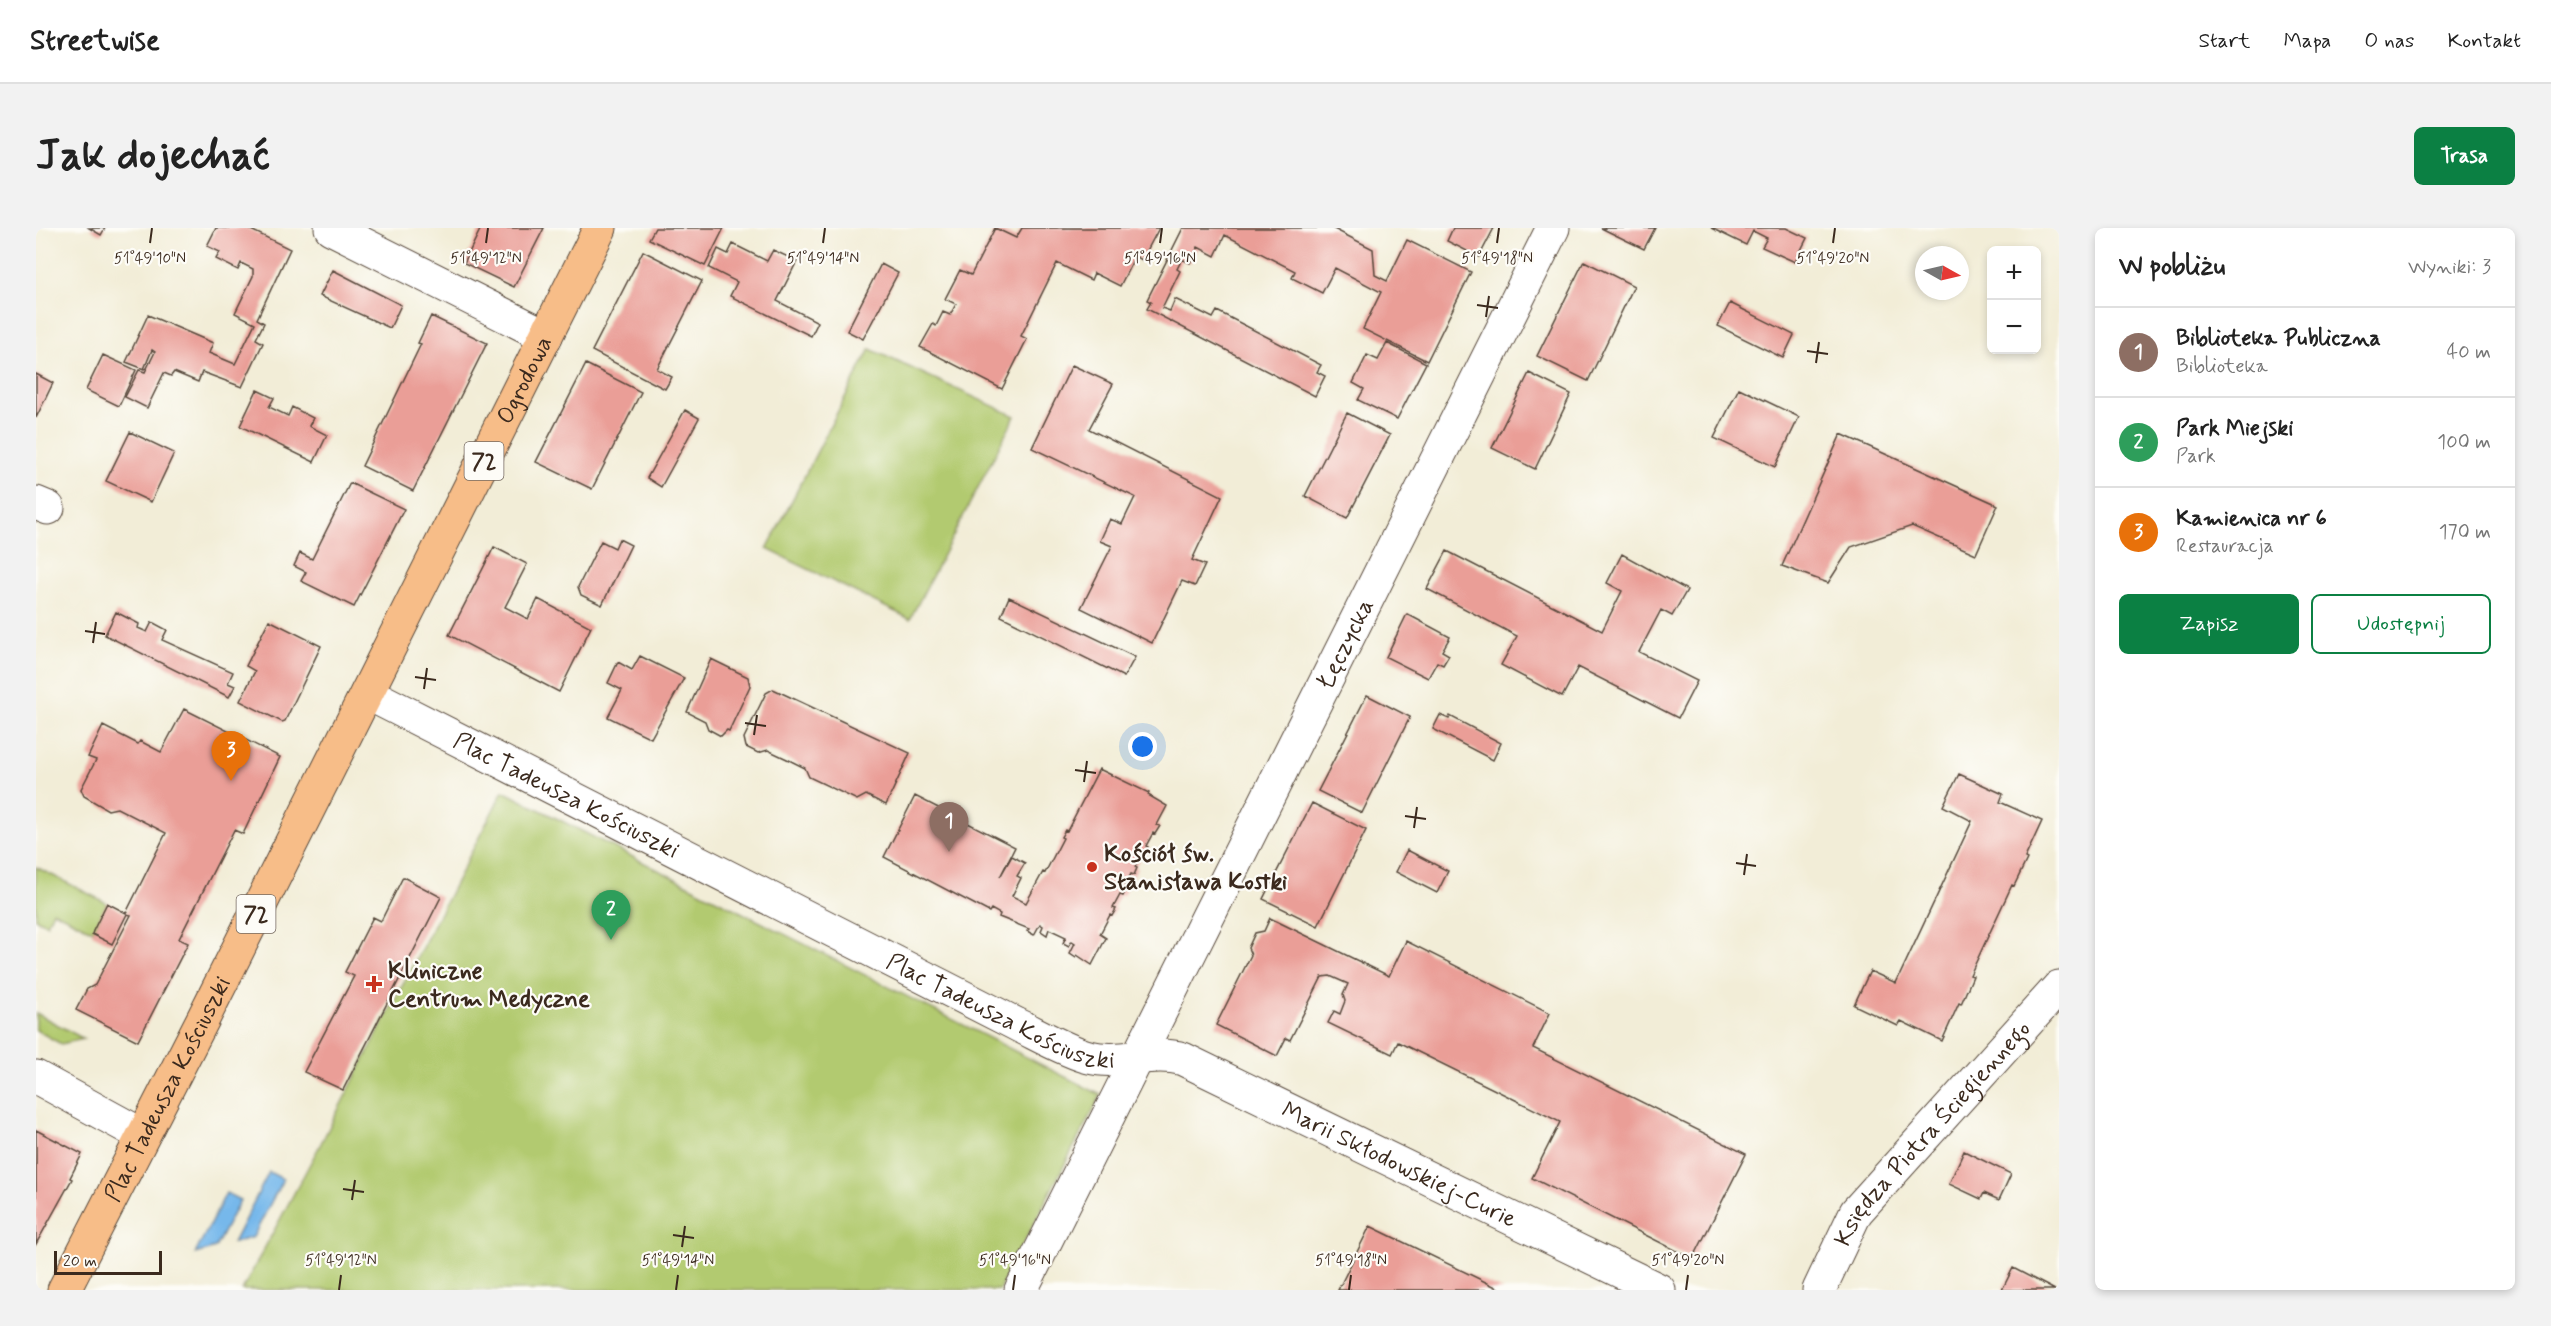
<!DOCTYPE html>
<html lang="pl">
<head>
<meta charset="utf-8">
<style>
  :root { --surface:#fff; --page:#f2f2f2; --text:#222; --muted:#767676; --line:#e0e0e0; --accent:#0b8043 }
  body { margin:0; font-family:Mynerve,sans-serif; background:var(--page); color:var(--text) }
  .controls { position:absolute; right:18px; top:18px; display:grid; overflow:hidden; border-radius:9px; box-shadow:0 3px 9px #0003 }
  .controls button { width:54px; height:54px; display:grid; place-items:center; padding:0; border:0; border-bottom:2px solid var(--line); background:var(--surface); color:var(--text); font:30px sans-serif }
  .compass { position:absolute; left:1879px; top:18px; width:54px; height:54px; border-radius:50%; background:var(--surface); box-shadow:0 3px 9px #0003; rotate:98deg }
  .scale { position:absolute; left:18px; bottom:15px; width:108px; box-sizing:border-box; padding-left:6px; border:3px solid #3b2a1e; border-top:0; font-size:16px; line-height:21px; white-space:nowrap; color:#3b2a1e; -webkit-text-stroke:4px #fdfcf7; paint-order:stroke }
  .you { position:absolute; left:1107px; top:519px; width:21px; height:21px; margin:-15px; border:4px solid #fff; border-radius:50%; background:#1a73e8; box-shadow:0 0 0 9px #1a73e833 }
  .badge { display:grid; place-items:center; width:39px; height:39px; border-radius:50%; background:var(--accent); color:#fff; font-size:20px; font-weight:700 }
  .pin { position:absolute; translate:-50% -50px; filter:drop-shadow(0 2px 3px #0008) }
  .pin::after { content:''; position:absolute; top:32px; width:21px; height:18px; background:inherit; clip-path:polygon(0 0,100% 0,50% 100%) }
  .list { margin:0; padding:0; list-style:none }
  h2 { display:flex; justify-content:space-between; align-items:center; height:78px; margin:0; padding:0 24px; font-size:26px }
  h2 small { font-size:20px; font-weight:400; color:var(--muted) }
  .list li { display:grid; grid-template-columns:39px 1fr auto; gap:18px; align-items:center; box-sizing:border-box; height:90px; padding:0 24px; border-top:2px solid var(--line) }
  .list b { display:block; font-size:22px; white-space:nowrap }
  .list p { margin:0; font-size:20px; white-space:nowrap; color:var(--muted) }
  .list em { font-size:20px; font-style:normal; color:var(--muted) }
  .actions { display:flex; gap:12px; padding:18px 24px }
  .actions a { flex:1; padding:14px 0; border:2px solid var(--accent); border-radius:9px; text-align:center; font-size:21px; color:var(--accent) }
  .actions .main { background:var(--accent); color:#fff }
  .map { position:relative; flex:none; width:2023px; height:1062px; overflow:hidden; border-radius:9px }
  header { display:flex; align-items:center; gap:36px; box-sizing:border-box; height:84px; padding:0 30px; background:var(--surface); border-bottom:2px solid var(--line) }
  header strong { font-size:28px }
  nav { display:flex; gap:33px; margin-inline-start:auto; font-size:21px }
  .intro { display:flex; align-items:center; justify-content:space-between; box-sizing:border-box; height:144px; padding:0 36px }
  h1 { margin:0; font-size:42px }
  .button { padding:15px 27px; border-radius:9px; background:var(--accent); color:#fff; font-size:21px; font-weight:700 }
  main { display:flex; gap:36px; padding:0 36px }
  aside { flex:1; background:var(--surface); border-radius:9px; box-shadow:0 3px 9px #0003 }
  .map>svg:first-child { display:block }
  .green { fill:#b2ca6f; stroke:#767a46; stroke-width:1.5 }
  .water { fill:#76b8eb; stroke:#587184; stroke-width:1.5 }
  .building { fill:#ea9e97 }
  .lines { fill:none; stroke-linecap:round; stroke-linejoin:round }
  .minor-casing { stroke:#56473a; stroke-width:35 }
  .major-casing { stroke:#56473a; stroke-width:35 }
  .minor { stroke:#fff; stroke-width:33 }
  .major { stroke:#f7bd88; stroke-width:33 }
  .ticks { fill:none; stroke:#3b2a1e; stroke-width:2 }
  .poi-dot { fill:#c8321e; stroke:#fdfcf7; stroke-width:2 }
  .labels { text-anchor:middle; stroke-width:4.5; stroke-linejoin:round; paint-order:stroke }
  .shield { fill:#fdfcf7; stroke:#75695f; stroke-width:1.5 }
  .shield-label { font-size:22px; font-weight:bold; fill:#3b2a1e }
  .street-label { font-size:24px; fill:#3b2a1e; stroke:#fdfcf7 }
  .poi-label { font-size:24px; font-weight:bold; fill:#3b2a1e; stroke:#fdfcf7; text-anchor:start }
  .ticks-label { font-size:15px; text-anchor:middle; fill:#3b2a1e; stroke:#fdfcf7; stroke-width:4.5; stroke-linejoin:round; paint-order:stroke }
</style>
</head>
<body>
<header>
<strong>Streetwise</strong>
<nav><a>Start</a><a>Mapa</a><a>O nas</a><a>Kontakt</a></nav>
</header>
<div class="intro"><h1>Jak dojechać</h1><a class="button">Trasa</a></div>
<main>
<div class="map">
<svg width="2023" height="1062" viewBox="0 0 2023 1062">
  <rect width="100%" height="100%" fill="#fdfcf7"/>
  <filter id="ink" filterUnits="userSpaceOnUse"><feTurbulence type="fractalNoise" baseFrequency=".0167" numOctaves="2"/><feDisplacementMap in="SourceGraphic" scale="12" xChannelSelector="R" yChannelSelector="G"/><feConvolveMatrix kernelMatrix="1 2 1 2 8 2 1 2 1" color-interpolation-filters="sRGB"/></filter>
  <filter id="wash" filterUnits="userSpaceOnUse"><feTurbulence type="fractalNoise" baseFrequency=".008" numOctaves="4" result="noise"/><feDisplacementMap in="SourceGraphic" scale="24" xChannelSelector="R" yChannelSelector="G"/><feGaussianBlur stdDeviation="1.35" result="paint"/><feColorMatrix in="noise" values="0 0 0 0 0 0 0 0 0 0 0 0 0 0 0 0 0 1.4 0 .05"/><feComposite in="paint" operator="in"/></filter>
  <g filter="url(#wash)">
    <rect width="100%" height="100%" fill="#f2edd7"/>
    <path class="green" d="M834,121L979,188L874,391L731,321Z
      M467,563L1065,867L963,1062H206L283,919Z
      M0,639L71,675L57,703L17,683L11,696L0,691Z
      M0,785L48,811L25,816L0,802Z"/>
    <path class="water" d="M233,944L247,951L217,1009L197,1015Z
      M190,965L204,972L179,1020L159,1026Z"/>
    <g id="blocks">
      <path class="building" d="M53,0H69L65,7Z
        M180,0H211L254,21L221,91L228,95L220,111L227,115L206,159L166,144L162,154L138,144L135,148L128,145L111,180L89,169L103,142L109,144L119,124L116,122L108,141L90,134L112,87L177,115L173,125L199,136L219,95L199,85L217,48V41L205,35L202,42L180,31L184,24L171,18Z
        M445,0H508L478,59L428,35Z
        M619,0H688L669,38L613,11Z
        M959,0L980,10L986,0H1123L1106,32L1099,28L1084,58L1058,45L1055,52L1021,35L985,108L991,111L966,161L884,119L897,96L900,98L907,84L914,87L920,76L909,71L924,42L935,47Z
        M1147,0H1296L1337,21L1339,47L1351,53L1371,12L1435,44L1391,133L1327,101L1345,64L1299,40L1286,65L1256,50L1259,43L1189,7L1179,28L1162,19L1154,35L1146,31L1141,41L1144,43L1126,80L1134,83L1139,71L1177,90L1181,83L1285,137L1281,144L1289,148L1279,168L1111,81L1115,74L1111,72Z
        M1417,0H1458L1443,29L1411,13Z
        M1565,0H1619L1608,21Z
        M1675,0H1750L1771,10L1759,34L1726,19L1731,10L1717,3L1710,17Z
        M697,16L731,33L737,22L761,33L741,73L782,94L775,108L694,68L701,54L673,40L682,21L692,26Z
        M607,23L666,53L621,141L636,149L629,161L556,123Z
        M1548,33L1598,58L1552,153L1501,128Z
        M845,36L862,45L827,111L811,103Z
        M297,42L365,77L354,100L284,68Z
        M1694,75L1758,107L1747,130L1682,98Z
        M395,88L451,115L377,263L326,238L385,116L382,115Z
        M1351,115L1390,135L1361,191L1322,172L1328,161L1317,155L1331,127L1342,132Z
        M67,127L100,142L83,178L50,162Z
        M550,136L605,164L556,261L500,234Z
        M1036,137L1077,156L1053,201L1186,268L1156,332L1169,337L1159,358L1146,353L1116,415L1045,380L1076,318L1064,313L1074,291L1086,296L1099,269L996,220Z
        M1493,145L1535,166L1499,241L1456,220Z
        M0,146L17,155L0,190Z
        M1703,160L1763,189L1739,239L1678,210Z
        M221,162L238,170L233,179L252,188L256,179L277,190L273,198L291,207L278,234L204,198Z
        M649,182L663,190L625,259L611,250Z
        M1311,185L1354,207L1311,290L1269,268Z
        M94,204L138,225L115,274L70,253Z
        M1805,206L1962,277L1940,326L1876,298L1815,319L1792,355L1746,338Z
        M314,255L368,281L318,379L265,353L270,344L258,338L264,325L276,331Z
        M583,311L595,317L566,377L545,367L542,359L565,313L579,320Z
        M458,319L491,336L469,379L492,391L502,371L555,399L523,464L413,407Z
        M1411,323L1566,403L1586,363L1571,355L1586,326L1651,362L1636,388L1625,382L1603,424L1661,453L1642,490L1542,439L1526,469L1465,437L1481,408L1391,361Z
        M973,369L1099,429L1088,449L965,388Z
        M80,384L103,396L102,400L111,404L116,394L131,402L126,412L197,444L192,455L199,458L193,469L69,407Z
        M1371,386L1414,409L1406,423L1413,427L1407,437L1401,434L1392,450L1350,429Z
        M233,392L285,418L249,493L246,494L204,473L219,443L210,438Z
        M604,428L648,450L615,510L572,489L586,462L572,455L582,434L596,442Z
        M675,431L712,449L714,458L693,503L691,502L685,508L672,501L669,493L651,484Z
        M737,461L874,525L850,577L830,567L821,572L773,549L769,540L751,531L732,522L722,525L710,519L708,510L730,465Z
        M1331,467L1374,489L1326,585L1282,563Z
        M148,481L244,529L207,606L198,602L143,711L152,715L102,813L40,782L51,761L59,757L95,687L91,686L76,716L56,706L57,703L71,675L90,685L130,605L81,580L72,582L48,568L45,561L60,532L52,529L67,498L102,516L104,513L125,524Z
        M1404,487L1413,491L1414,488L1465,515L1457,532L1397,501Z
        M1063,541L1113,565L1112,567L1131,578L1121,597L1124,598L1119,606L1117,605L1110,618L1112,619L1108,626L1106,625L1099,639L1101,640L1098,647L1095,646L1088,660L1090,661L1087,668L1084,667L1077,680L1080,681L1076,688L1074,687L1064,706L1070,710L1056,737L1041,727L1040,729L1034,725L1039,715L1036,713L1033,718L1027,715L1030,709L1013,701L1011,707L1005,703L1007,698L1004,696L998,707L991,703L993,701L963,689L964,686L955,681L953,684L848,629L879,568L979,619L964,649L976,628L989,635L981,648L985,650L976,668L990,675L1007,644L1009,645L1027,610L1025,609L1029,602L1031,603Z
        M1923,546L1967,566L1964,574L2006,593L1989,630L1991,631L1978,658L1976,657L1934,747L1937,748L1925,776L1923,775L1906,813L1865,793L1862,798L1818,777L1834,743L1860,755L1936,593L1907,578Z
        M1276,575L1330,602L1282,698L1227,671Z
        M1371,622L1412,643L1401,665L1360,644Z
        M367,649L405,669L307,862L268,844L318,748L309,744L337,689L345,693Z
        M1234,690L1353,748L1370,713L1514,785L1497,820L1710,926L1657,1031L1496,950L1524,894L1362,814L1356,826L1292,795L1298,783L1304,786L1309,773L1307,767L1312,756L1294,748L1286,749L1254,812L1250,810L1241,828L1180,797L1215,727L1212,720L1219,705L1228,703Z
        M0,902L46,926L34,950L36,951L0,1016Z
        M1928,923L1975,946L1963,972L1948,965L1945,971L1913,956Z
        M1334,998L1466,1062H1302Z
        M1977,1040L2019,1062H1966Z"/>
    </g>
  </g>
  <g filter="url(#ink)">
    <use href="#blocks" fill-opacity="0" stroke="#56473a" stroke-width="1.5"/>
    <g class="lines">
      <g class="minor-casing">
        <g id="minor">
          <path d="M295,0L510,108"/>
          <path d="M0,275L12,280"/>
          <path id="s1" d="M331,465L980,796C1001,806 1032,824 1053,829C1084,837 1117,822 1147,831L1623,1062"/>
          <path d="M0,849L106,907"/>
          <path id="s2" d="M985,1062L1517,0"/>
          <path id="s3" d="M1783,1062L1820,984L2023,759"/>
        </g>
      </g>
      <g class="major-casing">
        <g id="major">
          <path id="s4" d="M28,1062L167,791L564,0"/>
        </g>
      </g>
      <use href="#minor" class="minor"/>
      <use href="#major" class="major"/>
    </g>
  </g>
  <path class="ticks" d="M114,15L116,0M450,15L452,0M787,15L789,0M1124,15L1126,0M1461,15L1463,0M1797,15L1799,0M1441,77L1462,80M1450,89L1453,68M1771,123L1792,126M1780,135L1783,114M49,403L69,406M57,415L60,394M379,449L400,452M388,461L391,440M709,495L730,498M718,507L721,487M1039,542L1060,545M1048,554L1051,533M1369,588L1390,591M1378,600L1381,579M1700,635L1720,638M1708,647L1711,626M307,961L328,964M316,972L319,952M637,1007L658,1010M646,1019L649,998M303,1062L305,1047M640,1062L642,1047M977,1062L979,1047M1313,1062L1315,1047M1650,1062L1652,1047"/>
  <g class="poi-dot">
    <circle cx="1056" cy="639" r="6"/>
    <path d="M335 747h6v6h6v6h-6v6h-6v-6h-6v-6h6z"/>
  </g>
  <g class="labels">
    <g class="shield">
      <rect x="428.5" y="214" width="39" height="38" rx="4.5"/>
      <rect x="200.5" y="667" width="39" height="38" rx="4.5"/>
    </g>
    <g class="shield-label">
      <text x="448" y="241">72</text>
      <text x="220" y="694">72</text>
    </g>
    <g class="street-label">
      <text dy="8" stroke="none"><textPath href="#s4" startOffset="1020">Ogrodowa</textPath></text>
      <text dy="8" stroke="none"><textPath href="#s2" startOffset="723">Łęczycka</textPath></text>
      <text dy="8" stroke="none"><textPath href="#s1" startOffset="224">Plac Tadeusza Kościuszki</textPath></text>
      <text dy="8" stroke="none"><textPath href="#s1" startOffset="710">Plac Tadeusza Kościuszki</textPath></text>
      <text dy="8" stroke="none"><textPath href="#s4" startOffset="226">Plac Tadeusza Kościuszki</textPath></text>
      <text dy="8" stroke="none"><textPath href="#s3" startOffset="195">Księdza Piotra Ściegiennego</textPath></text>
      <text dy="8" stroke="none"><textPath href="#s1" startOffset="1144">Marii Skłodowskiej-Curie</textPath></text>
    </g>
    <g class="poi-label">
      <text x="1068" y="633">Kościół św.<tspan x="1068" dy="28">Stanisława Kostki</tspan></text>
      <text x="352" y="750">Kliniczne<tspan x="352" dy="28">Centrum Medyczne</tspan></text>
    </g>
  </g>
  <g class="ticks-label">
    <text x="114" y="35">51°49'10"N</text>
    <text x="450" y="35">51°49'12"N</text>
    <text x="787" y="35">51°49'14"N</text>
    <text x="1124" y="35">51°49'16"N</text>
    <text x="1461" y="35">51°49'18"N</text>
    <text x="1797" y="35">51°49'20"N</text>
    <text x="305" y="1037">51°49'12"N</text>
    <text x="642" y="1037">51°49'14"N</text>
    <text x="979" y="1037">51°49'16"N</text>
    <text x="1315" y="1037">51°49'18"N</text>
    <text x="1652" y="1037">51°49'20"N</text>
  </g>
</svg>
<div class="controls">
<button>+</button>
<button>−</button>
</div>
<svg class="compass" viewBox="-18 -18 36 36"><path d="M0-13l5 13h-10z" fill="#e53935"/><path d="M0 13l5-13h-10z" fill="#767676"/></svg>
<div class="scale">20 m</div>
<div class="you"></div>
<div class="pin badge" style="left:913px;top:624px;background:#8d6e63">1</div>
<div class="pin badge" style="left:575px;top:712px;background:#2e9e5b">2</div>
<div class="pin badge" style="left:195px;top:553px;background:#e8710a">3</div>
</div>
<aside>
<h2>W pobliżu<small>Wyniki: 3</small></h2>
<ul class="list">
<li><span class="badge" style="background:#8d6e63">1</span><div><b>Biblioteka Publiczna</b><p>Biblioteka</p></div><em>40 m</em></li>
<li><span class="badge" style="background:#2e9e5b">2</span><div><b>Park Miejski</b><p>Park</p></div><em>100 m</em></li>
<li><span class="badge" style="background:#e8710a">3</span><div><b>Kamienica nr 6</b><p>Restauracja</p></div><em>170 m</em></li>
</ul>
<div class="actions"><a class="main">Zapisz</a><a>Udostępnij</a></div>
</aside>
</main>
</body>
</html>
